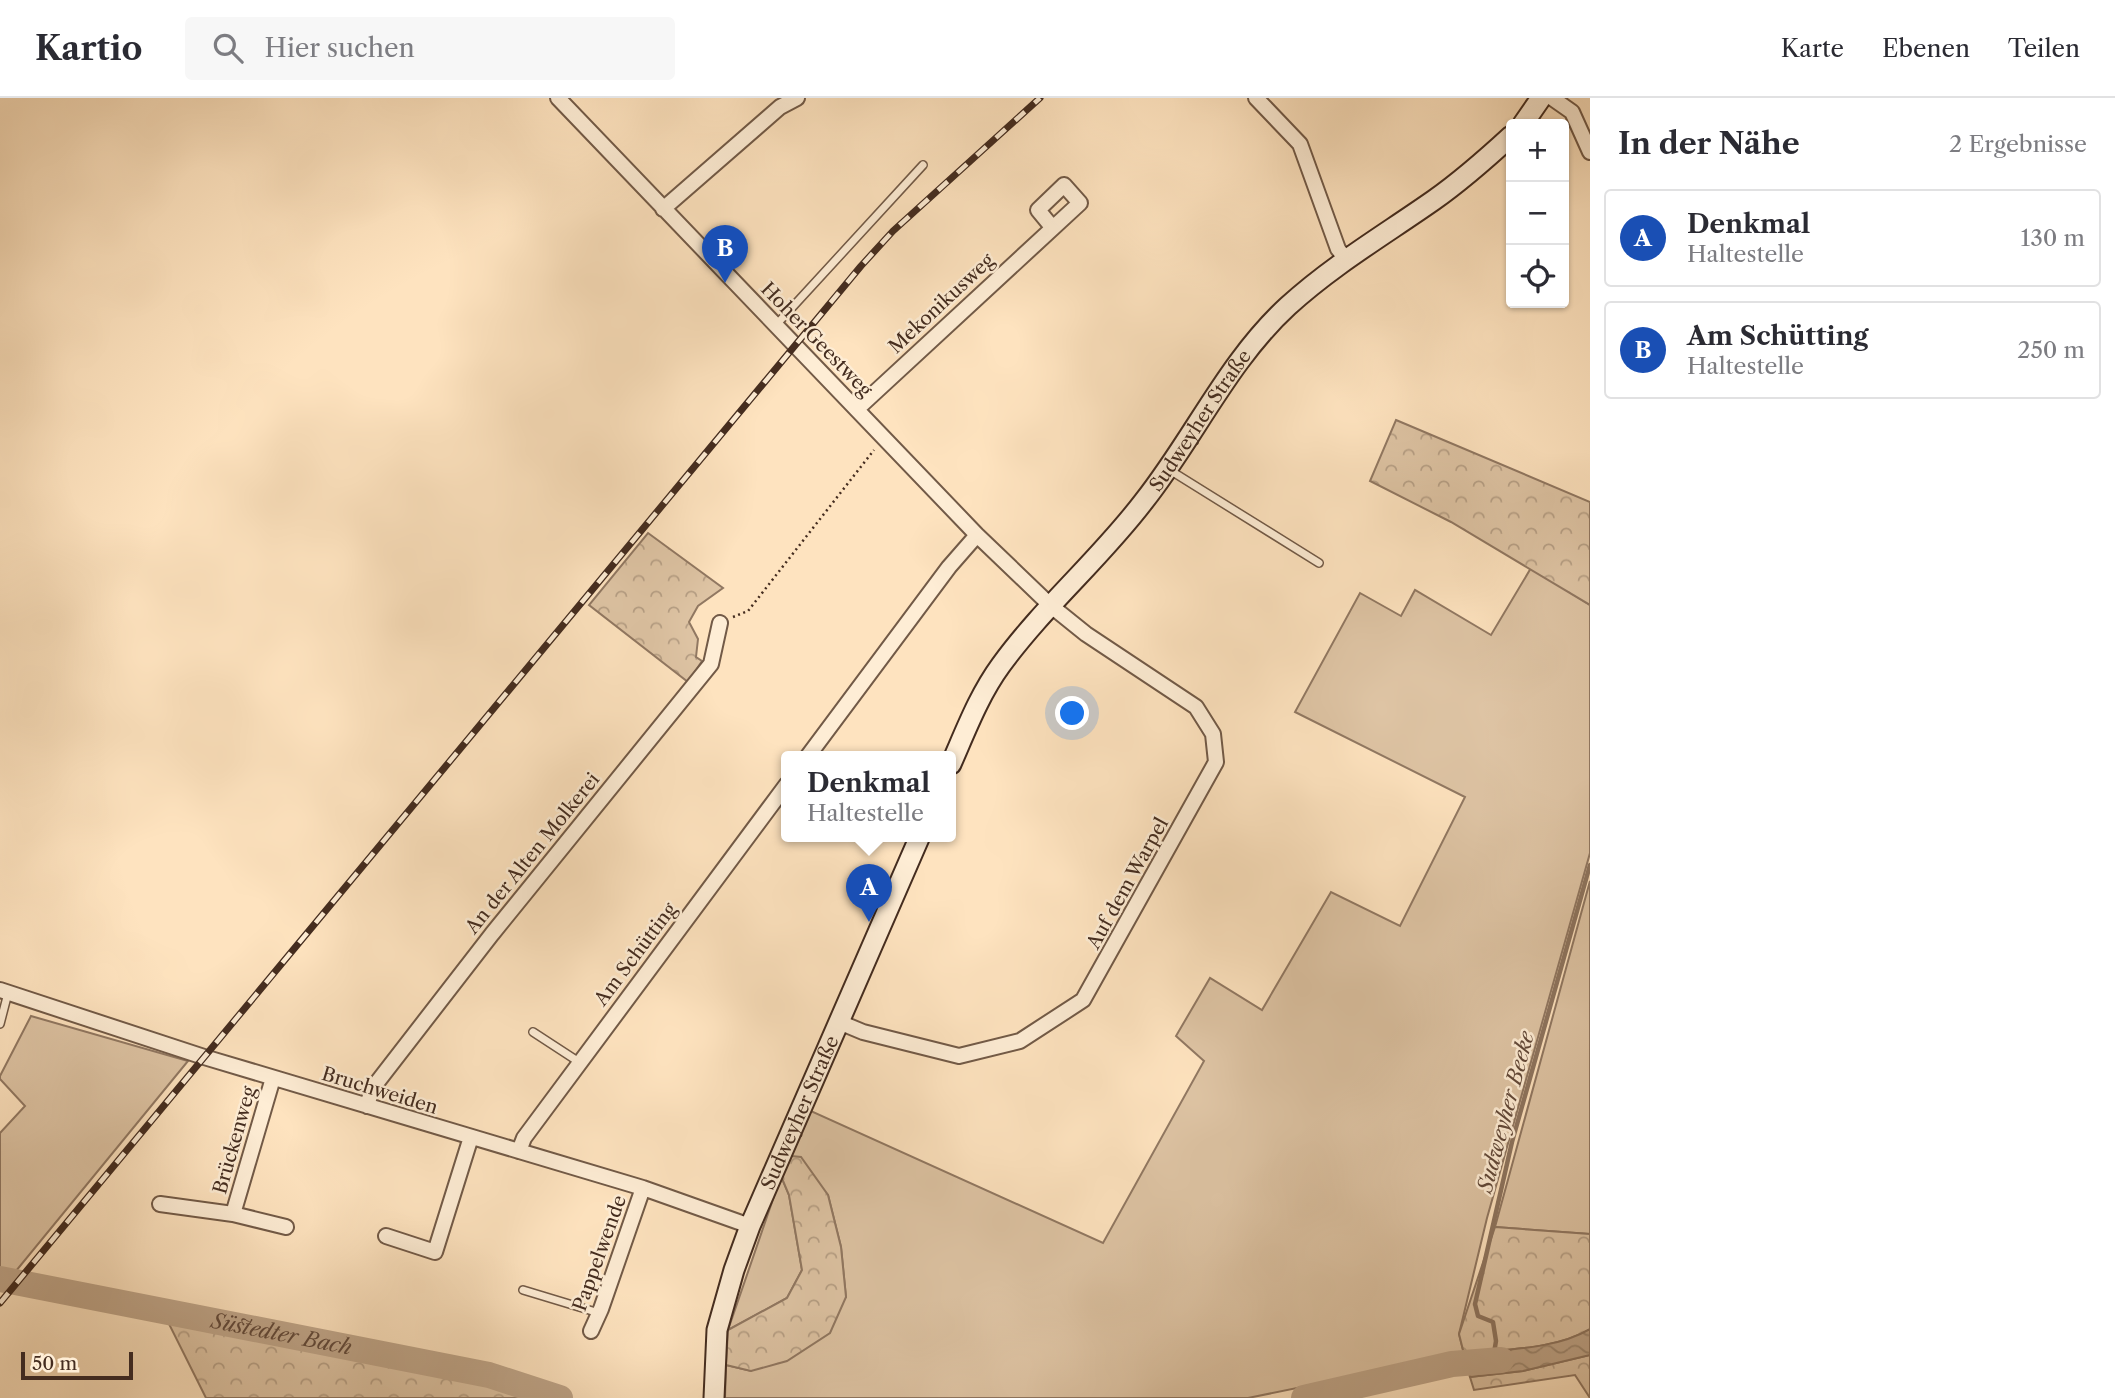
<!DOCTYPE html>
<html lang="de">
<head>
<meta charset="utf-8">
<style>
  :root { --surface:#fff; --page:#f7f7f7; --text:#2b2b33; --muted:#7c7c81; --line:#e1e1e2; --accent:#ea580c }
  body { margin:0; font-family:"Libre Caslon Text",serif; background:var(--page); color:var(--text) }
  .controls { position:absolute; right:21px; top:21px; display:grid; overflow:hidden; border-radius:7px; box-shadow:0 2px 5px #0004 }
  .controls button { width:63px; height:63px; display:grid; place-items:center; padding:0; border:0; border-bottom:2px solid var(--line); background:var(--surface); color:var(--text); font:35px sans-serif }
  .scale { position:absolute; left:21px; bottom:18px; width:112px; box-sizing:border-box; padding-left:7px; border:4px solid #442c1f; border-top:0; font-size:19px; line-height:24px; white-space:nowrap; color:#442c1f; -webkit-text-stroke:5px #feedd5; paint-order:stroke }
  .you { position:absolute; left:1073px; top:616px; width:24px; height:24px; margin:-18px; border:5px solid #fff; border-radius:50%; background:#1a73e8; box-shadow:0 0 0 10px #1a73e833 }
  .badge { display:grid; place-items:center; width:46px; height:46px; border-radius:50%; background:var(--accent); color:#fff; font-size:23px; font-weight:700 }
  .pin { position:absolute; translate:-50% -58px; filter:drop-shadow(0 2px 4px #0008) }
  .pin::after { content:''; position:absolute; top:37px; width:24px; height:21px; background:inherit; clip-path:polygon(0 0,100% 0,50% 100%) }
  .popup { position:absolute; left:781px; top:653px; width:175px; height:91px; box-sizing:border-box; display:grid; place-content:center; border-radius:7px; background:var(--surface); filter:drop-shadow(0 2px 5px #0005); font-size:23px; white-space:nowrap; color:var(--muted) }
  .popup b { font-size:26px; color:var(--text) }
  .popup::after { content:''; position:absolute; left:50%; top:100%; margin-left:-14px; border:14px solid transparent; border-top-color:var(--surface) }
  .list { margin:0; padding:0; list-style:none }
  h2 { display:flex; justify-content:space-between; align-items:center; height:91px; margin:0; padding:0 28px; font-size:30px }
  h2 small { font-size:23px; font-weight:400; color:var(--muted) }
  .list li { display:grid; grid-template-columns:46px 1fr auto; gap:21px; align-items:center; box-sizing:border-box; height:98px; margin:0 14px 14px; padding:0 14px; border:2px solid var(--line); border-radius:7px }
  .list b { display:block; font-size:26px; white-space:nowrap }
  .list p { margin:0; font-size:23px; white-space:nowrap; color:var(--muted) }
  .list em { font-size:23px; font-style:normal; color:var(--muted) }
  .icon { flex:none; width:38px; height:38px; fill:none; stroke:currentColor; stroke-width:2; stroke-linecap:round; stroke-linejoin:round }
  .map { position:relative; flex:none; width:1590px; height:1300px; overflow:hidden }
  header { display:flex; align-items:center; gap:42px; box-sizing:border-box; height:98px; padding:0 35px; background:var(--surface); border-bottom:2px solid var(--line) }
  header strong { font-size:33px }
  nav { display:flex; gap:38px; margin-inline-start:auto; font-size:24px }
  .search { width:490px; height:63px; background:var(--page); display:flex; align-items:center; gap:18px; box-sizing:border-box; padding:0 24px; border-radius:7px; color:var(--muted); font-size:26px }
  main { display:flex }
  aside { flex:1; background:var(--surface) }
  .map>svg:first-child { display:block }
  .grass { fill:#dec4a4; stroke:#917862; stroke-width:2 }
  .forest { fill:url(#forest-crowns); stroke:#917862; stroke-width:2 }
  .water { fill:url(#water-waves); stroke:#8e755f; stroke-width:2 }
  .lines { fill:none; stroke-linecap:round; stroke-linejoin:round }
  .stream { stroke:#8e755f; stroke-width:4.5 }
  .river { stroke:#bfa589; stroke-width:26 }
  .lane-casing { stroke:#725a47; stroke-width:10 }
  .street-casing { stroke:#725a47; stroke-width:18 }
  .secondary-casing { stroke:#442c1f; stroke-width:23 }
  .path { stroke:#442c1f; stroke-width:2.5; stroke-dasharray:2 3.5; stroke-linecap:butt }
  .lane { stroke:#feedd5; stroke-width:7 }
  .street { stroke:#feedd5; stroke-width:14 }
  .secondary { stroke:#feedd5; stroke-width:19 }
  .rail-casing { stroke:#442c1f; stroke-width:7 }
  .rail { stroke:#feedd5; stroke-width:4.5; stroke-dasharray:13; stroke-linecap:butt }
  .labels { text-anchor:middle; stroke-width:5; stroke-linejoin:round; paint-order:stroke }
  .street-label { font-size:19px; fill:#442c1f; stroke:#feedd5 }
  .water-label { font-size:21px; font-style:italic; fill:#634a3a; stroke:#feedd5 }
</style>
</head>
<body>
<header>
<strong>Kartio</strong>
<div class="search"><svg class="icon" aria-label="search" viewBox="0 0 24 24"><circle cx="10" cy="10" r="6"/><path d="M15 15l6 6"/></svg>Hier suchen</div>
<nav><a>Karte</a><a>Ebenen</a><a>Teilen</a></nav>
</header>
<main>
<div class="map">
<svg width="1590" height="1300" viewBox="0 0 1590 1300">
  <defs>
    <pattern id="forest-crowns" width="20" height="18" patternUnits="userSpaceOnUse" patternTransform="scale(1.75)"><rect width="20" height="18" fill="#dec4a4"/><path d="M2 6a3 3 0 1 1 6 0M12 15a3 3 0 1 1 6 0" fill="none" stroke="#b69f85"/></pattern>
    <pattern id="water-waves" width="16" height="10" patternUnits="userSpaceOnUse" patternTransform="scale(1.75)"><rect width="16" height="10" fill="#bfa589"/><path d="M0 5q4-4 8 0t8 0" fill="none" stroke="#9d876f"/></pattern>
  </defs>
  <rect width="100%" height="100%" fill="#fee3bf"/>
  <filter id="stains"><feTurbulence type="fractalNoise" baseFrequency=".00286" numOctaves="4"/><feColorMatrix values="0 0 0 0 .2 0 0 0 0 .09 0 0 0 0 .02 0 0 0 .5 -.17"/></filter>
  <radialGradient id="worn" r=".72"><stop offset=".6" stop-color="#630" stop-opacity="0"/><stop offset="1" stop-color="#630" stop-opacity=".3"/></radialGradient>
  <path class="grass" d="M1531,470L1590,507V755L1487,1120L1459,1236L1464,1256L1248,1300H725L726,1267L751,1273L846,1199L841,1149L828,1097L791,1058L811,1013L1103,1145L1204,963L1176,938L1210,880L1262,912L1331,794L1400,828L1465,699L1295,614L1360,495L1401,518L1415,492L1491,537Z
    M1590,783V1136L1495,1129Z
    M31,918L188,963L16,1173L0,1170V1035L25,1008L0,981V978Z
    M781,1078L789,1097L802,1172L787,1200L728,1232Z"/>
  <path class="forest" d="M1396,322L1590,404V507L1451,424L1370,383Z
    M648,435L723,490L698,508L689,524L698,541L696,559L702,563L688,584L589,507Z
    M791,1058L801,1059L828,1097L841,1149L846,1199L830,1235L787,1263L751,1273L726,1267L728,1232L787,1200L802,1172L789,1097L781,1078Z
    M1495,1129L1590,1136V1231C1554,1252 1505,1251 1464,1256L1459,1236Z
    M167,1222L487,1286L530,1300H206Z
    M1590,1257V1300L1575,1277L1474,1292L1470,1279L1523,1273Z"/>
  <path class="water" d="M1590,1231V1257L1523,1273L1470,1279L1464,1256C1505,1251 1554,1252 1590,1231Z"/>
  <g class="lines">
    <path class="stream" d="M1494,1255L1496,1243L1493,1224L1478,1218L1475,1206L1512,1044L1590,767"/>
    <g class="river">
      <path id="s1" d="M0,1181L489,1277L560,1300"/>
      <path d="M1304,1300L1452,1266L1501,1262"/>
    </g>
    <g class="lane-casing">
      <path id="lane" d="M776,227L923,67
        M1168,371L1319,465
        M0,926L8,895
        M533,934L579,964
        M523,1192L599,1215"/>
    </g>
    <g class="street-casing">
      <path id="street" d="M558,0L977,437L1050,507L1086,536L1196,609L1213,636L1216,664L1083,902L1020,943L959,958L863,934L839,924
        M1256,0L1300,46L1338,151L1346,161
        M1552,0L1572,14L1590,54
        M663,111L780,9L797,0
        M857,311L1080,105L1064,87L1038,112L1052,129
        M808,658L949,469L977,437
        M0,892L204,959L643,1090L750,1128
        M367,1008L372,991L492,836L711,566L720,525
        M519,1053L524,1040L787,686
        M160,1106L233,1116L273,980
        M233,1116L286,1129
        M386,1138L435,1154L471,1039
        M591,1233L601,1211L643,1090"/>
    </g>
    <g class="secondary-casing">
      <g id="secondary">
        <path d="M1523,26L1541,0"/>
        <path id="s2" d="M951,666C966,632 979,597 1001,567C1044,508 1100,461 1144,403C1194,340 1228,263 1288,208C1333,167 1384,137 1434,102C1461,83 1486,61 1511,38"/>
        <path id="s3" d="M714,1300L717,1232L734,1172L750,1128L920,738"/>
      </g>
    </g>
    <path class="path" d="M733,519L748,513L874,352"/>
    <use href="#lane" class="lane"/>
    <use href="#street" class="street"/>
    <use href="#secondary" class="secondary"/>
    <g class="rail-casing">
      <path id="rail" d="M0,1205L861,168L893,133L1040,0"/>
    </g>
    <use href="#rail" class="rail"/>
  </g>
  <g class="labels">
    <g class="street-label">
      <text transform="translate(941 205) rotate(-43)" y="7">Mekonikusweg</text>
      <text transform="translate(817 241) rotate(46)" y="7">Hoher Geestweg</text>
      <text dy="7" stroke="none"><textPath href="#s2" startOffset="427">Sudweyher Straße</textPath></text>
      <text transform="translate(532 755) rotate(-51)" y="7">An der Alten Molkerei</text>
      <text transform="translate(1127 785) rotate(-61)" y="7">Auf dem Warpel</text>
      <text transform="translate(635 856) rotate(-53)" y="7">Am Schütting</text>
      <text transform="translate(380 992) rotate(17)" y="7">Bruchweiden</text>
      <text dy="7" stroke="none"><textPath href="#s3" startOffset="301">Sudweyher Straße</textPath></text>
      <text transform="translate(234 1042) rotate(-74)" y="7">Brückenweg</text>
      <text transform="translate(599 1155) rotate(-70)" y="7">Pappelwende</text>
    </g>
    <g class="water-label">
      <text transform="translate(1506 1014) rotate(-75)" y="7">Sudweyher Beeke</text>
      <text dy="7" stroke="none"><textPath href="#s1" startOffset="287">Süstedter Bach</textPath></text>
    </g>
  </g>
  <rect width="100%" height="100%" filter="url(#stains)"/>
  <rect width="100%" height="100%" fill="url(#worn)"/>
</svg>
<div class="controls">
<button>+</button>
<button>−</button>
<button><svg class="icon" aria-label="locate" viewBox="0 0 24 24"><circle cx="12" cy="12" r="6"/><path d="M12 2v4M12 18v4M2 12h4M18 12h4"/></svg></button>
</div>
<div class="scale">50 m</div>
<div class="you"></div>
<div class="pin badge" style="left:869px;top:824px;background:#1a4fb4">A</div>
<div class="popup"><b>Denkmal</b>Haltestelle</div>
<div class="pin badge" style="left:725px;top:185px;background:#1a4fb4">B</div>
</div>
<aside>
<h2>In der Nähe<small>2 Ergebnisse</small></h2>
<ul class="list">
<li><span class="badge" style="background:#1a4fb4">A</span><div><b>Denkmal</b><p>Haltestelle</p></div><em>130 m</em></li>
<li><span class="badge" style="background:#1a4fb4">B</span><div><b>Am Schütting</b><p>Haltestelle</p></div><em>250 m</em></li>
</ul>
</aside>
</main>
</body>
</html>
